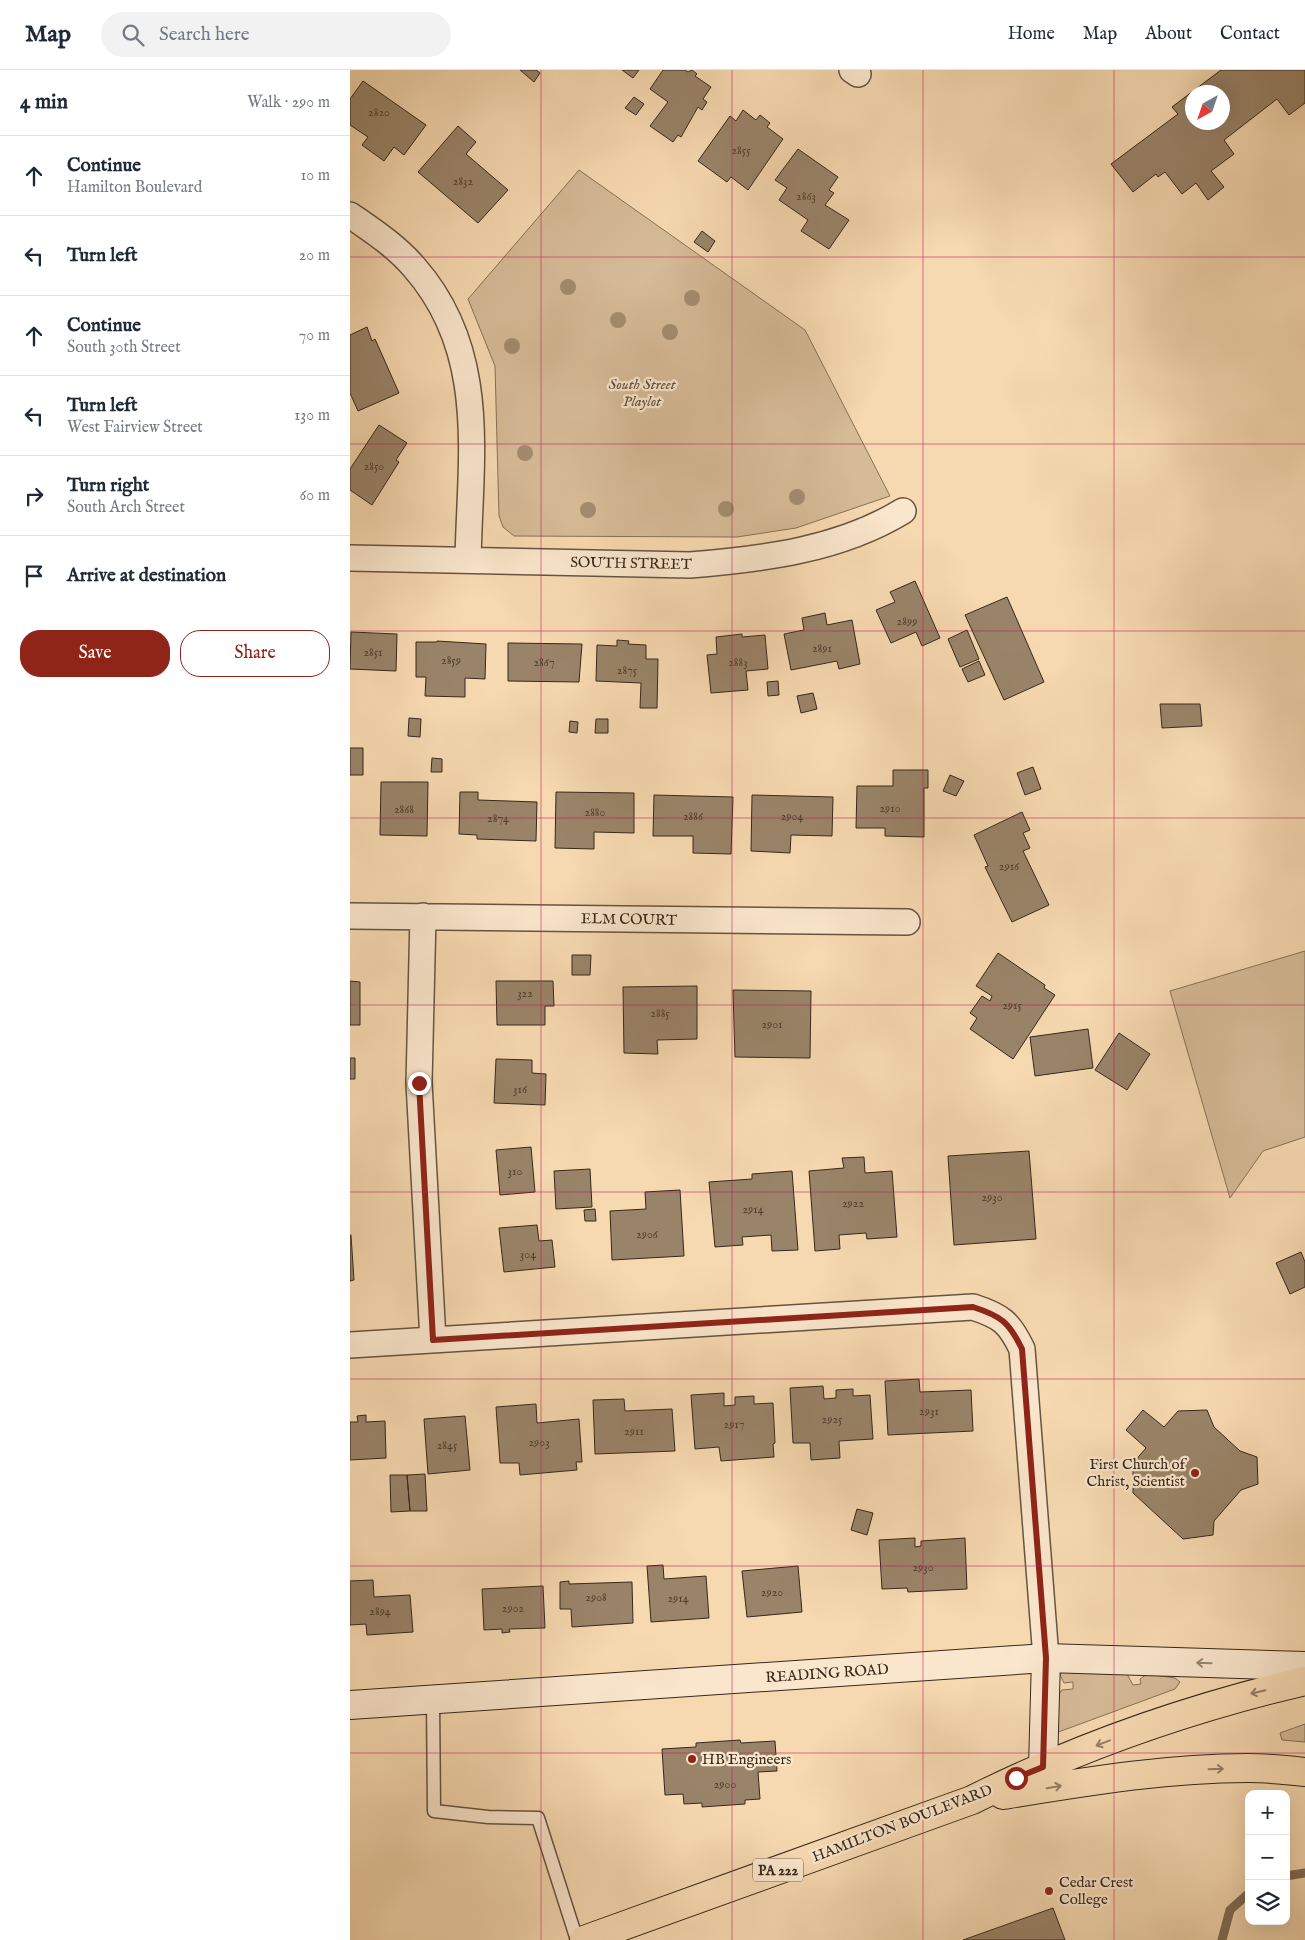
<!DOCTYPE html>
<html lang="en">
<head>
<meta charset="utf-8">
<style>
  :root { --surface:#fff; --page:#f2f2f3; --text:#1f2937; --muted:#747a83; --line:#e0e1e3; --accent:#8f2418 }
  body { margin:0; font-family:"IM FELL English",serif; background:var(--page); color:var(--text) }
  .controls { position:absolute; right:15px; bottom:15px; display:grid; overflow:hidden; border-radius:10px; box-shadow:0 5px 20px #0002 }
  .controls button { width:45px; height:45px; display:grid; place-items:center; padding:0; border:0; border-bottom:1px solid var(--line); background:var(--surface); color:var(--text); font:25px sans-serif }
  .compass { position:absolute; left:835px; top:15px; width:45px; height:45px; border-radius:50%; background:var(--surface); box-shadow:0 5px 20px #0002; rotate:220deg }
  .stop { position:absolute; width:15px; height:15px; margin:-11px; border:4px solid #8f2418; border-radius:50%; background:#fff }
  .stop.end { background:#8f2418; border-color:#fff; box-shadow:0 1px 5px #0008 }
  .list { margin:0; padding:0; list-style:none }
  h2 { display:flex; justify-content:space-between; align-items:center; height:65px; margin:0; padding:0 20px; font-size:21px }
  h2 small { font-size:16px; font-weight:400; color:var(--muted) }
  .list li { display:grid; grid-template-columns:32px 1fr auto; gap:15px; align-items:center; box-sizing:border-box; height:80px; padding:0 20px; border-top:1px solid var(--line) }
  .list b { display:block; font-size:19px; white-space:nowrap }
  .list p { margin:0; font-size:16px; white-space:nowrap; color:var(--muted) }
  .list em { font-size:16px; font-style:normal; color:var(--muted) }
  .actions { display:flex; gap:10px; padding:15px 20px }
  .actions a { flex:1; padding:11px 0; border:1px solid var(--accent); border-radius:20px; text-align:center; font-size:18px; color:var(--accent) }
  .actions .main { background:var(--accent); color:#fff }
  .icon { flex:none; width:28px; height:28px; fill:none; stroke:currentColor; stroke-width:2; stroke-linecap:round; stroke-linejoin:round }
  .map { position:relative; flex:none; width:955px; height:1870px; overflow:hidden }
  header { display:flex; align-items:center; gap:30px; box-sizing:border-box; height:70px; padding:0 25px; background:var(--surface); border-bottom:1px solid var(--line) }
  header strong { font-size:24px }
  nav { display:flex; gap:28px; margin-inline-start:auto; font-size:18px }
  .search { width:350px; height:45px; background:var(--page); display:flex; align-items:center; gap:12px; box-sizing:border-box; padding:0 18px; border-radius:28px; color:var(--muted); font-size:19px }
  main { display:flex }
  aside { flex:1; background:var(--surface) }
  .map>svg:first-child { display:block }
  .green { fill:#d6bb97; stroke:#867258 }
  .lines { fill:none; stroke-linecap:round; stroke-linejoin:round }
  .stream { stroke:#826e56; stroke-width:9 }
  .building { fill:#9a8469; stroke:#36281a; fill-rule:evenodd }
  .lane-casing { stroke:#665440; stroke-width:15 }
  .street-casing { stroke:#665440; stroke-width:28 }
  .secondary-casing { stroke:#36281a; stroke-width:30 }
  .primary-casing { stroke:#36281a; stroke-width:30 }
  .lane { stroke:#fae6cc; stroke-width:12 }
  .street { stroke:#fae6cc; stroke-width:25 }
  .secondary { stroke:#fae6cc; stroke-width:28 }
  .primary { stroke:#f7d9b1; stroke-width:28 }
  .tree { fill:#a38c6f }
  .oneway { stroke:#988773 }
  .oneway2 { stroke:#968066 }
  .route { stroke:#8f2418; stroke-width:6 }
  .grid { fill:none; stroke:#c2185b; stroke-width:1; stroke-opacity:0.55 }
  .poi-dot { fill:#8f2418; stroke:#fae6cc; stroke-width:2 }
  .labels { text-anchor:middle; stroke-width:4.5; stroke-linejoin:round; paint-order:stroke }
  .number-label { font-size:12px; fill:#4f3f2e }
  .shield { fill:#fae6cc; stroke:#71614f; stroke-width:1 }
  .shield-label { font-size:14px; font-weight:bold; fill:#36281a }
  .park-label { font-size:15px; font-style:italic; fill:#5e4d39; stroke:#fae6cc }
  .street-label { font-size:15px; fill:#36281a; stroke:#fae6cc }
  .poi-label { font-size:15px; fill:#36281a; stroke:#fae6cc; text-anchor:start }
</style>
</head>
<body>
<header>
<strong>Map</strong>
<div class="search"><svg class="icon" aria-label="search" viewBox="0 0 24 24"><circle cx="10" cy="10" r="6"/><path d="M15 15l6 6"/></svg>Search here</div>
<nav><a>Home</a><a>Map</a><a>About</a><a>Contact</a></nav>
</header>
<main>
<aside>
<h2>4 min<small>Walk · 290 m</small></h2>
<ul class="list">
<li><svg class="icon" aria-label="ahead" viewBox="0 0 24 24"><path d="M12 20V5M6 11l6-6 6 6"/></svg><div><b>Continue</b><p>Hamilton Boulevard</p></div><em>10 m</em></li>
<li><svg class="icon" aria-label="left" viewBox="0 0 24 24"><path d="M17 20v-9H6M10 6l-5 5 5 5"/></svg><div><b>Turn left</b></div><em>20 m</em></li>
<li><svg class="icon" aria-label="ahead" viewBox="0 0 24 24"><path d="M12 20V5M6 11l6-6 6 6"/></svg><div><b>Continue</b><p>South 30th Street</p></div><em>70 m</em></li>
<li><svg class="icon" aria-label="left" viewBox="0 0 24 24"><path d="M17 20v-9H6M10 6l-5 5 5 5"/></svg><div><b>Turn left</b><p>West Fairview Street</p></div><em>130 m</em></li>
<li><svg class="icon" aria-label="right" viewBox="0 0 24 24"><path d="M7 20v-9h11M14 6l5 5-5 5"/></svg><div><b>Turn right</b><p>South Arch Street</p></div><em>60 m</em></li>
<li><svg class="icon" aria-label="arrive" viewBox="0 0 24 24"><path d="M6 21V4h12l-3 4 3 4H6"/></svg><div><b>Arrive at destination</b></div></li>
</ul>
<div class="actions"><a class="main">Save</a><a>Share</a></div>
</aside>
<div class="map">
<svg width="955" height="1870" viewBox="0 0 955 1870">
  <rect width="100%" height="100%" fill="#f7d9b1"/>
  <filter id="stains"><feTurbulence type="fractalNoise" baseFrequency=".004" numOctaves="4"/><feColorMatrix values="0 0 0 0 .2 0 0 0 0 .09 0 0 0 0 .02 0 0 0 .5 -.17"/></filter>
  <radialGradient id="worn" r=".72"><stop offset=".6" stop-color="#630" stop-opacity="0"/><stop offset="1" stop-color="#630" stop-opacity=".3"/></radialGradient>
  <path class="green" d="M229,100L455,260L540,426L446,458L387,467L164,466L153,457L149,446L145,296L118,229Z
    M955,881V1067L913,1081L880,1128L820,921Z
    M720,1600L777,1604L783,1615L791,1614L790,1609L797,1604L825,1608L830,1612L825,1619L703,1664L709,1624L712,1620L723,1619V1612L714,1613L710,1605L713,1601Z
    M955,1654V1672L932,1670L930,1663Z"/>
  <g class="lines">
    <path class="stream" d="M936,1806L955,1803
      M872,1870L880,1840L899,1823"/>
  </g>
  <path class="building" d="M170,0H186L190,3L184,12Z
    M272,0H289L283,8Z
    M313,0H335L338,2L342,0L347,4L345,6L361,17L353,29L357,32L352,40L348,37L331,67L328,65L323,72L300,56L318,32L300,19Z
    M871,0H955V33L939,45L927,29L874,70L884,84L861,101L874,117L858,130L846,113L832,124L815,102L808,107L806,104L783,122L761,94L828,44L822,37ZM842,22H872V52H842Z
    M13,11L76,55L54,85L44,77L34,91L12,75L18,67L0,55V29Z
    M284,27L294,34L286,45L275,38Z
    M393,40L406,50L410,45L420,53L417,57L433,69L398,120L381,107L377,112L348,91L380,46L386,51Z
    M108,56L126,72L116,84L158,120L128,153L68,102Z
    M448,79L488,107L479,120L484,123L475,135L499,150L479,179L451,161L458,150L429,130L437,118L425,110Z
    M352,161L365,171L358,182L344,172Z
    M17,257L22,271L25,269L49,323L8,341L0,323V265Z
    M29,355L57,373L46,390L49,392L22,435L0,420V399Z
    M565,511L590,568L572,576L566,562L541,573L526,540L545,532L540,522Z
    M657,527L694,612L654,630L615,545Z
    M475,543L477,555L502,550L510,594L489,599L487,591L441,600L434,564L454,560L452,548Z
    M617,560L629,589L610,597L598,569Z
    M1,562L47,564L46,601L0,599Z
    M392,564V567L415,565L418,599L396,601L398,620L361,623L357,585L367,584L366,567Z
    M267,570L279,571L278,574L296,575V589H308L307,638H290L291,613L246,611L247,575L267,576Z
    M87,571L136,574L135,609L115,608V627L75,626L76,607H66V572H87Z
    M158,573L232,574L229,612L158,611Z
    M629,591L635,605L618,612L612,599Z
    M428,611L429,625L418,626L417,612Z
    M463,623L467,639L451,643L447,626Z
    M810,634H850L852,656L812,658Z
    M59,648L71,649L70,667L58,666Z
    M246,649H258V663H245Z
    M220,651L228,652L227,663L219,662Z
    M0,678H13V705H0Z
    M82,688L92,689V702H81Z
    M683,697L691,719L675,725L667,703Z
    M543,700H578V718H574V767L535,766V758H506L507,716H543Z
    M600,705L614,711L606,726L593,721Z
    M31,712H78L77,766L30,765Z
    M110,722H128V730L187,732L186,771L127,769V765L109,764Z
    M206,722L284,723V763L244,762V779L205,778Z
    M304,725L383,727L381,784L343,783V766H303Z
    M402,725L483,727L482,766L441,765L440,783L401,781Z
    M672,742L680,760L673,763L680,778L673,781L699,835L662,852L635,797L638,796L624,765Z
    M648,883L695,915L694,918L705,925L663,989L620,959L627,948L620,943L632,926L640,931L642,926L626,916Z
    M222,885H241L240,905H222Z
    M0,911L10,912V955H0Z
    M146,911H203L204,936H195V955H147Z
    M347,916V969L307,970L308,984L274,983L273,917Z
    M383,920L461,921L460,988L385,987Z
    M738,959L743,998L685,1006L680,967Z
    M769,963L800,984L777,1020L745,1000Z
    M0,988H5V1009H0Z
    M146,989L182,990V1003L196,1004L195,1035L144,1033Z
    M181,1077L185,1122L150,1125L146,1080Z
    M679,1081L686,1169L604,1175L598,1086Z
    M514,1087L515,1103L542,1101L547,1167L517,1169L516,1163L489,1165L490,1179L465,1181L459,1101L494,1098L492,1088Z
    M240,1099L242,1137L206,1139L204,1101Z
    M442,1101L448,1180L422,1181L421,1165L392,1167L393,1175L365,1177L359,1112L402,1109V1104Z
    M330,1120L334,1186L262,1190L260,1141L296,1139L295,1122Z
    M245,1139L246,1151H235L234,1140Z
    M187,1155L189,1171L202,1170L205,1197L154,1202L149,1158Z
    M0,1165H1L4,1210L0,1211Z
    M951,1182L955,1192V1217L940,1224L926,1193Z
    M569,1309L570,1322L621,1320L623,1361L538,1365L535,1311Z
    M473,1316L474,1329L486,1328V1320L503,1319V1326L520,1325L523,1369L489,1371L490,1388L461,1390L460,1373H443L440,1318Z
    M374,1323V1336L385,1335V1327L404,1326V1334L423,1333L425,1373L423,1374L424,1387L371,1391L369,1377L345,1379L341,1325Z
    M274,1329L275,1341L322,1339L325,1381L245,1384L243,1330Z
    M186,1334L187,1353L229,1349L232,1392H226L227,1400L170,1405L169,1393H150L146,1337Z
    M793,1340L814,1357L828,1341L857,1340L864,1357L890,1381L907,1387L908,1414L891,1420L864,1451L863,1465L833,1469L783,1423V1393L796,1378L776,1360Z
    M16,1345V1352L35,1351L36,1388L0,1390V1352H8L7,1346Z
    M115,1346L120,1400L78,1404L74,1349Z
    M75,1404L77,1441H60L57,1405Z
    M40,1405H57L60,1441L41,1442Z
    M507,1439L523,1443L517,1465L501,1460Z
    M565,1468V1477L571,1476V1471L615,1468L617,1519L558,1522L557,1518L532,1519L529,1470Z
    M313,1495L314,1509L356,1506L359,1548L301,1552L297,1496Z
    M448,1496L452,1542L397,1547L392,1501Z
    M23,1510L24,1527L60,1525L63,1562L17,1565L16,1554L0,1555V1511Z
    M219,1511V1514L282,1512L283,1553L222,1557L221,1539H210V1512Z
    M193,1516L195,1558L159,1559L160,1562L152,1563V1559L134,1560L132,1519Z
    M390,1670L391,1673L425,1671L427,1701L408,1702L410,1729L395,1730V1734L352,1737V1733L334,1734L333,1724L315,1725L312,1679L346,1677V1673Z
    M703,1838L715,1870H613Z"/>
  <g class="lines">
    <g class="lane-casing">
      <path id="lane" d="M83,1630L84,1741L138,1747L188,1748L227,1870"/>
    </g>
    <g class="street-casing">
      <path id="street" d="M502,0L508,4
        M0,145C23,161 46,176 64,197C139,282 120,387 118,490
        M0,488L340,495C413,489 489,480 553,441
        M0,846L557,852
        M73,846L69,1013L83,1270
        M0,1275L623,1237C651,1246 659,1252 672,1279L696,1588"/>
    </g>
    <g class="secondary-casing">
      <path id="secondary" d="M0,1635L696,1588L955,1596
        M693,1697L696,1588"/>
    </g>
    <g class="primary-casing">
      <path id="primary" d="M653,1725C734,1712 815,1698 898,1698C917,1698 936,1700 955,1702
        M234,1870L622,1730C728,1677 840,1638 955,1611"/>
    </g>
    <use href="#lane" class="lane"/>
    <use href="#street" class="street"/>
    <use href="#secondary" class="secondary"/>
    <use href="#primary" class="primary"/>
  </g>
  <g class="tree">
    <circle cx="218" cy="217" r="8"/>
    <circle cx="342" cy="228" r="8"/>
    <circle cx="268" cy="250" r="8"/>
    <circle cx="320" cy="262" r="8"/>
    <circle cx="162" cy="276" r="8"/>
    <circle cx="175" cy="383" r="8"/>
    <circle cx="447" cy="427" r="8"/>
    <circle cx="376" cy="439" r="8"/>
    <circle cx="238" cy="440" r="8"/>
  </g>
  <defs><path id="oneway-shaft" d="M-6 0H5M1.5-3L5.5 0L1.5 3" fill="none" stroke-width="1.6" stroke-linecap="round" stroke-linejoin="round" transform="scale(1.25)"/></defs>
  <use class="oneway" href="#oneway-shaft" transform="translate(854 1593) rotate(-178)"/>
  <g class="oneway2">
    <use href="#oneway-shaft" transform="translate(908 1622) rotate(167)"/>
    <use href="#oneway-shaft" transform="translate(753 1673) rotate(159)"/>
    <use href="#oneway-shaft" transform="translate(866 1699) rotate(-2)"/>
    <use href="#oneway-shaft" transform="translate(704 1717) rotate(-9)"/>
  </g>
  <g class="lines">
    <path class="route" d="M69,1013L83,1270L623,1237C651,1246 659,1252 672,1279L696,1588L693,1697L666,1708"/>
  </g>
  <path class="grid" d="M191,0V1870M382,0V1870M573,0V1870M764,0V1870M0,187H955M0,374H955M0,561H955M0,748H955M0,935H955M0,1122H955M0,1309H955M0,1496H955M0,1683H955"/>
  <g class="poi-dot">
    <circle cx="845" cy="1403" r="5"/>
    <circle cx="342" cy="1689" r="5"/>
    <circle cx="699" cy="1821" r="5"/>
  </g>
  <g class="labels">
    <g class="number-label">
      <text x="29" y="46">2820</text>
      <text x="391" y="84">2855</text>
      <text x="113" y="115">2832</text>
      <text x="456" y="130">2863</text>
      <text x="24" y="400">2850</text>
      <text x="557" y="555">2899</text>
      <text x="472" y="582">2891</text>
      <text x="23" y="586">2851</text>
      <text x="101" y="594">2859</text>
      <text x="194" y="596">2867</text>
      <text x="388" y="596">2883</text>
      <text x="277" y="604">2875</text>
      <text x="540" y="742">2910</text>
      <text x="54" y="743">2868</text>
      <text x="245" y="746">2880</text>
      <text x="343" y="750">2886</text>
      <text x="442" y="750">2904</text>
      <text x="148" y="752">2874</text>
      <text x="659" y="800">2916</text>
      <text x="175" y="927">322</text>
      <text x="662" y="939">2915</text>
      <text x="310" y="947">2885</text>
      <text x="422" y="958">2901</text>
      <text x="170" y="1023">316</text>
      <text x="165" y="1105">310</text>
      <text x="642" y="1131">2930</text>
      <text x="503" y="1137">2922</text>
      <text x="403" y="1143">2914</text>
      <text x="297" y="1168">2906</text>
      <text x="178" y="1188">304</text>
      <text x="579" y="1345">2931</text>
      <text x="482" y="1353">2925</text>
      <text x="384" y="1358">2917</text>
      <text x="284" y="1365">2911</text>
      <text x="189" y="1376">2903</text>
      <text x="97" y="1379">2845</text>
      <text x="573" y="1501">2930</text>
      <text x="422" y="1526">2920</text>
      <text x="246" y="1531">2908</text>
      <text x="328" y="1532">2914</text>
      <text x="163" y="1542">2902</text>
      <text x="30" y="1545">2894</text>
      <text x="375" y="1718">2900</text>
    </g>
    <rect class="shield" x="403" y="1788.5" width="50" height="23" rx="4"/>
    <g class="shield-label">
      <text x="428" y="1805">PA 222</text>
    </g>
    <g class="park-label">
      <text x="292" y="319">South Street<tspan x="292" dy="17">Playlot</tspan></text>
    </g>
    <g class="street-label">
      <text transform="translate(281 493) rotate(1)" y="5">SOUTH STREET</text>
      <text transform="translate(279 849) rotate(1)" y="5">ELM COURT</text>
      <text transform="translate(477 1603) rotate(-4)" y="5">READING ROAD</text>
      <text transform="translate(552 1753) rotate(-21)" y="5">HAMILTON BOULEVARD</text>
    </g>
    <g class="poi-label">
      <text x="835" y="1399" text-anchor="end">First Church of<tspan x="835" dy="17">Christ, Scientist</tspan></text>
      <text x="352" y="1694">HB Engineers</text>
      <text x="709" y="1817">Cedar Crest<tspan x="709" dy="17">College</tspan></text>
    </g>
  </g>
  <rect width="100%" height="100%" filter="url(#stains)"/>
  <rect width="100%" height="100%" fill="url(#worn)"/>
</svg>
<div class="controls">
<button>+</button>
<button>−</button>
<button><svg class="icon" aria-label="layers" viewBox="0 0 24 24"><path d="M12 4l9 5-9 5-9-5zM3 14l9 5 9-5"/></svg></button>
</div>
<svg class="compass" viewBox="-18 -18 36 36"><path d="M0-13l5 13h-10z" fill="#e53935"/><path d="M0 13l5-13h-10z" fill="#747a83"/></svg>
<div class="stop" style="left:666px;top:1708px"></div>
<div class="stop end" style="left:69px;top:1013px"></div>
</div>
</main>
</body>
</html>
